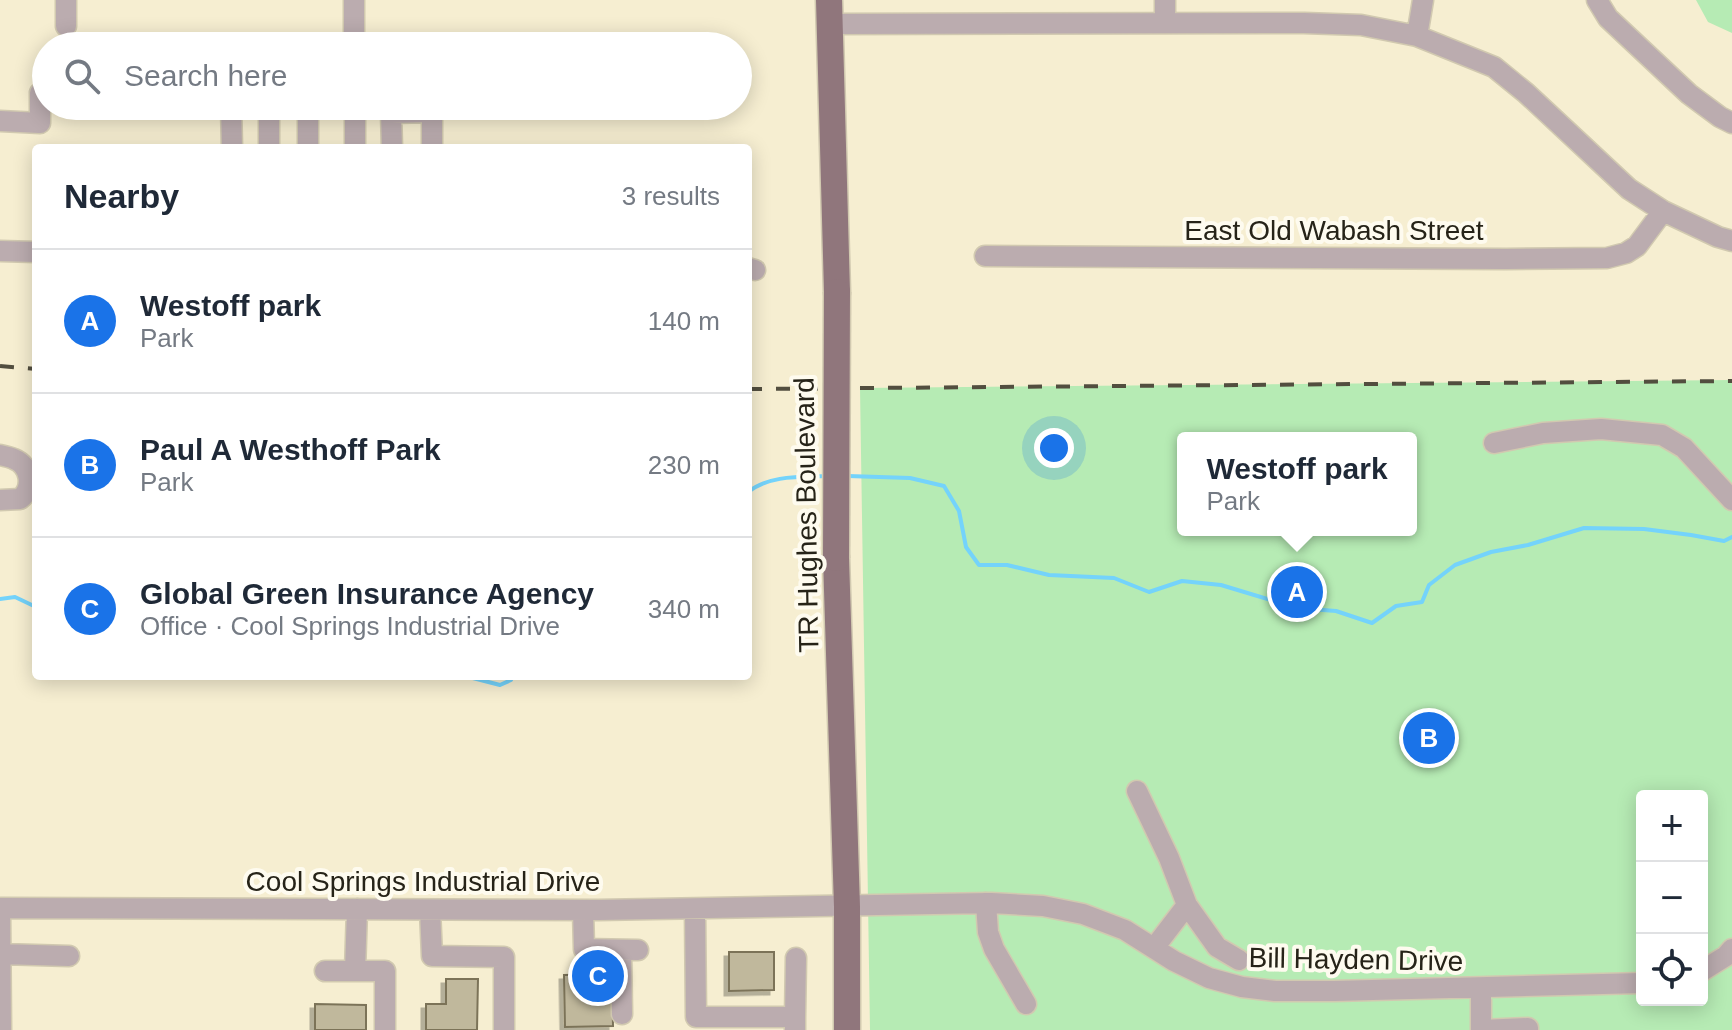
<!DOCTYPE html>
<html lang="en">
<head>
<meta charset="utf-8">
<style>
  :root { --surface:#fff; --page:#f6f6f7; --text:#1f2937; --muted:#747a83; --line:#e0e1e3; --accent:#1a73e8 }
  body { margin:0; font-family:Helvetica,sans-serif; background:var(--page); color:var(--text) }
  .controls { position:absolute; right:24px; bottom:24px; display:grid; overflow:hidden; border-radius:8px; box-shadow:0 4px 20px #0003 }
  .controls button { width:72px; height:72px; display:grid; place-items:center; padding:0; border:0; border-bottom:2px solid var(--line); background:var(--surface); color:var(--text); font:40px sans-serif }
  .you { position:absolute; left:1054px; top:448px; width:28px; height:28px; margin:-20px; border:6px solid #fff; border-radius:50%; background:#1a73e8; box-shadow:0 0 0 12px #1a73e833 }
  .badge { display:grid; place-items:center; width:52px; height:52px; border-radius:50%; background:var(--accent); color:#fff; font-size:26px; font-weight:700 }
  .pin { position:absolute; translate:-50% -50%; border:4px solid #fff; box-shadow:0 2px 8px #0006 }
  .popup { position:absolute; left:1177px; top:432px; width:240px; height:104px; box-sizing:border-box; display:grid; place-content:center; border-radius:8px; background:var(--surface); filter:drop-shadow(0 2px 6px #0005); font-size:26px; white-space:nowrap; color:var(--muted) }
  .popup b { font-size:30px; color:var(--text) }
  .popup::after { content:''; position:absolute; left:50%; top:100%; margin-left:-16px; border:16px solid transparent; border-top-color:var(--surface) }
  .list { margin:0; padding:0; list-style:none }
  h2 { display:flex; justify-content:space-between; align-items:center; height:104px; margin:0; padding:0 32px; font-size:34px }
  h2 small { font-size:26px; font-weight:400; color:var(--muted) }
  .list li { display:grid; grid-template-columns:52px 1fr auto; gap:24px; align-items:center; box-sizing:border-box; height:144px; padding:0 32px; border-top:2px solid var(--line) }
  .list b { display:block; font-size:30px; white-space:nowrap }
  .list p { margin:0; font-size:26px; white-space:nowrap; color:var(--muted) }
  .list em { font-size:26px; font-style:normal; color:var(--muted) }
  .icon { flex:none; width:44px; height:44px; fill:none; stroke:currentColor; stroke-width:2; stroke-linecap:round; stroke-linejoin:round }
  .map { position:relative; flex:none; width:1732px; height:1030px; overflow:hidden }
  .search { position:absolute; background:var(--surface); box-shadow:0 4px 20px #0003; left:32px; top:32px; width:720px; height:88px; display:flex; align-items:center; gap:20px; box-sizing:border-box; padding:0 28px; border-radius:44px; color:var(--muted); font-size:30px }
  .panel { position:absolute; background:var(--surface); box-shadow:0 4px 20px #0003; left:32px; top:144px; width:720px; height:536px; border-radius:8px }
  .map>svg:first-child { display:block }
  .green { fill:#b6ebb4; fill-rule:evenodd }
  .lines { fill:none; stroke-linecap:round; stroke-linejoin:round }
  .stream { stroke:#74d3fb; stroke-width:4 }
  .building { fill:#c0b89c; stroke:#7b7359; stroke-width:2; filter:url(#shadow) }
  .minor-casing { stroke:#d1c9b0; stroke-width:23 }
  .major-casing { stroke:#d1c9b0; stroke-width:29 }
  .minor { stroke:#bbacaf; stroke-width:20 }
  .major { stroke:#90767c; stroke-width:26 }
  .rail { stroke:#524e3f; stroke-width:4; stroke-dasharray:14 14; stroke-linecap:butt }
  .major-bridge-casing { stroke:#d1c9b0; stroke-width:29; stroke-linecap:butt }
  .major-bridge { stroke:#90767c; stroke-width:26 }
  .labels { text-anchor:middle; stroke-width:8; stroke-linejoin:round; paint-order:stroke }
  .street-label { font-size:28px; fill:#262318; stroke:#fefbef }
</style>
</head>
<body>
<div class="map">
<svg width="1732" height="1030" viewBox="0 0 1732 1030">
  <defs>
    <filter id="shadow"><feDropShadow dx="-4.5" dy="4.5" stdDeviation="0" flood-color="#0004"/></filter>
  </defs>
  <rect width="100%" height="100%" fill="#f6eed1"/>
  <path class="green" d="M1696,0H1732V33L1708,22Z
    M1732,380V1030H870L860,388ZM1183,438H1411V530H1183ZM1642,796H1702V1000H1642Z"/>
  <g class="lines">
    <path class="stream" d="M848,476L910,478L944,486L959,511L966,547L979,565H1007L1049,575L1114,578L1149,592L1182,581L1221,585L1297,608L1336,611L1372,623L1396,606L1422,602L1429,585L1455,565L1491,552L1528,545L1584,528L1644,529L1691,535L1724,541L1732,537
      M748,492C769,475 801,477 827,476
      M0,599L15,597L36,607
      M465,676L500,685L511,680L512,676"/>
  </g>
  <path class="building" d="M729,952H774V990L729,991Z
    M612,974L613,1026L565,1027L564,975Z
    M446,979H478L477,1030H426V1004H446Z
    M315,1004L366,1005V1030H315Z"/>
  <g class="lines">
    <g class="minor-casing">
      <path id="minor" d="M66,0V26
        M354,0V46
        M1165,0V23
        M1597,0L1608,18L1689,94L1720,117L1732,123
        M830,24L1304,23L1361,25L1417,36L1494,67L1526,93L1629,189L1663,211L1718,237L1732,241
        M1417,36L1423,0
        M231,106L232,148
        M269,106V148
        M308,106V148
        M355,106V148
        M0,121L40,123V93
        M392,148L391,113L432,112V148
        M0,251L36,252
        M985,256L1506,259L1607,258L1626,253L1637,246L1663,211
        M748,268L755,270
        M1494,443L1543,433L1601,429L1662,435L1684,448L1732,500
        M0,455C5,456 10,457 14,459C31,466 34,488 20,499L0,500
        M1137,791L1169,858L1187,905L1217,947L1239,960
        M986,903L988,932L994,949L1026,1004
        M0,908L598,910L991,903L1043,906L1083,914L1125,930L1174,961L1209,978L1242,987L1275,991H1334L1642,983
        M0,908L1,1030
        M357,909L355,971H385V1030
        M695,909L696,1017H795V1030
        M430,910L432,956L504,957V1030
        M583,910L584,949L638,950
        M1154,948L1187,905
        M621,950L622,1014
        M1,954L69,956
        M325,971H355
        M1702,971L1726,956L1732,949
        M1481,989V1030
        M795,1017L796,958
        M1481,1030L1528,1028V1030"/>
    </g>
    <g class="major-casing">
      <path id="major" d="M829,0L837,292
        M836,558L847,907V1030"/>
    </g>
    <use href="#minor" class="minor"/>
    <use href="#major" class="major"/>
    <path class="rail" d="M0,366L36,369
      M748,389L1732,381"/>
    <g class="major-bridge-casing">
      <path id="major-bridge" d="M836,558L837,292"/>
    </g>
    <use href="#major-bridge" class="major-bridge"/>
  </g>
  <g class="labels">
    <g class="street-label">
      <text x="1334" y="240">East Old Wabash Street</text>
      <text transform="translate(806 515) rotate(-91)" y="10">TR Hughes Boulevard</text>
      <text x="423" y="891">Cool Springs Industrial Drive</text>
      <text transform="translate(1356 959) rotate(1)" y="10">Bill Hayden Drive</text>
    </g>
  </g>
</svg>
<div class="controls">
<button>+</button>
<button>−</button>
<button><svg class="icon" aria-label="locate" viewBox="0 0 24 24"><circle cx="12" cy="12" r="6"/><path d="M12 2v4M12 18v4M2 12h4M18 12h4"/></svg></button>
</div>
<div class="you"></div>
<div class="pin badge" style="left:1297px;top:592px">A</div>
<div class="popup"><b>Westoff park</b>Park</div>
<div class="pin badge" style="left:1429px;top:738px">B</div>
<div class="pin badge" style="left:598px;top:976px">C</div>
<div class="search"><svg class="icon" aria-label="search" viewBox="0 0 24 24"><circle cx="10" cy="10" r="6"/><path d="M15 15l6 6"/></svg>Search here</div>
<section class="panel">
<h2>Nearby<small>3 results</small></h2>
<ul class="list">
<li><span class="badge">A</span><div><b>Westoff park</b><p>Park</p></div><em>140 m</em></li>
<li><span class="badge">B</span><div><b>Paul A Westhoff Park</b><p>Park</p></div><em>230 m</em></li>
<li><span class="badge">C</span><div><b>Global Green Insurance Agency</b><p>Office · Cool Springs Industrial Drive</p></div><em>340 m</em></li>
</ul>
</section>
</div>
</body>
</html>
